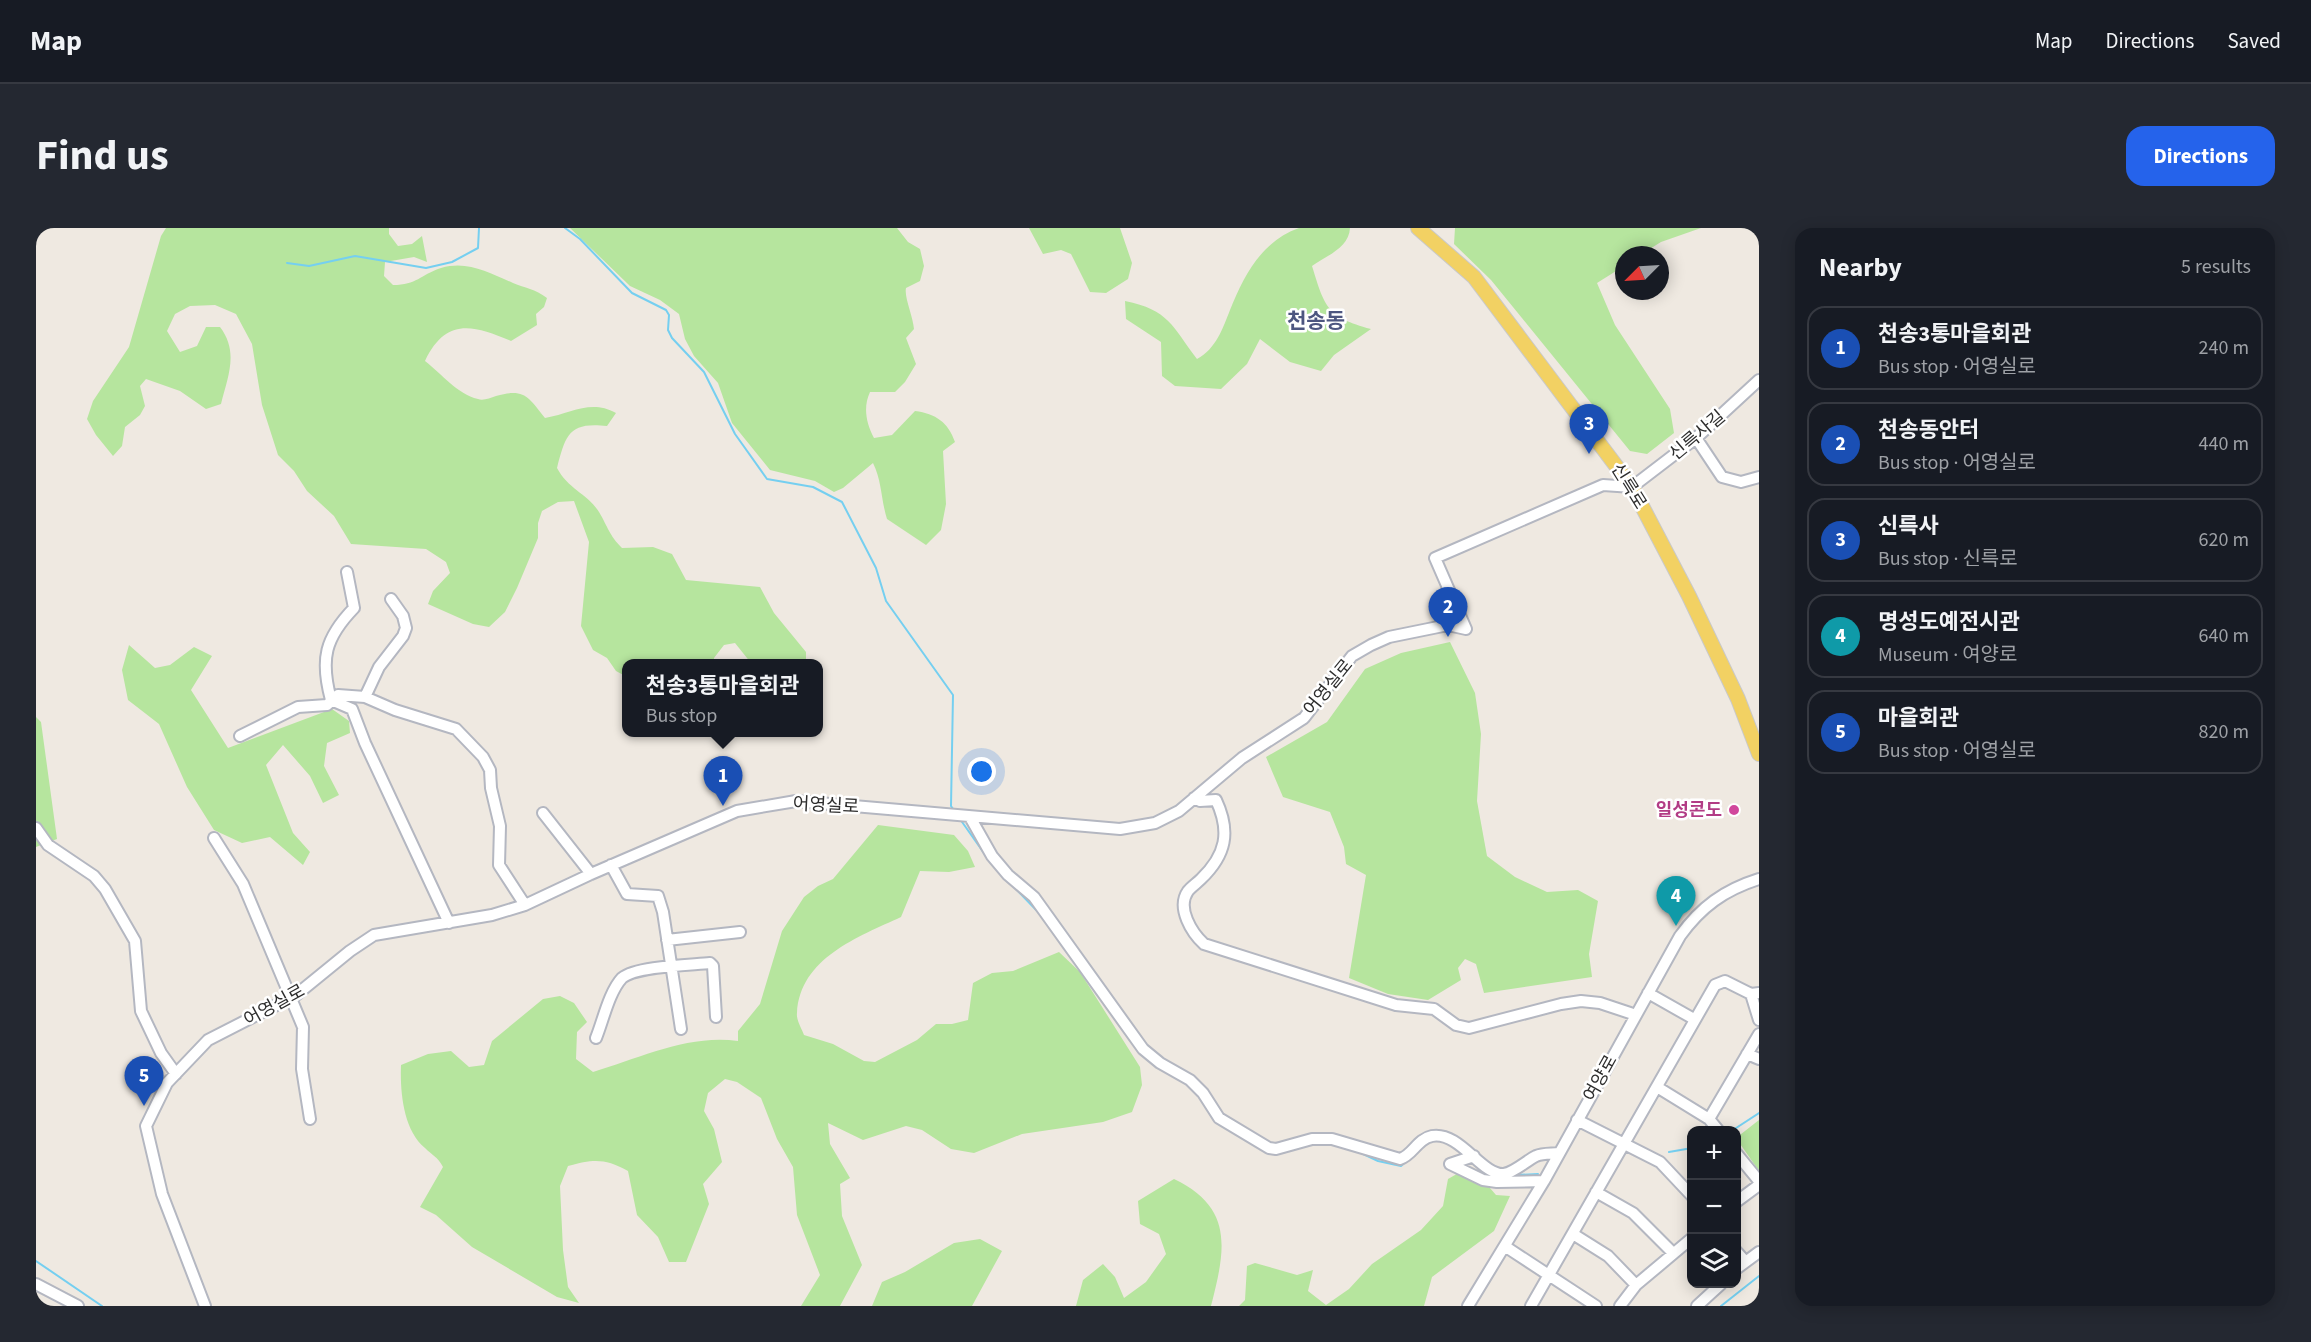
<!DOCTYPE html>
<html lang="en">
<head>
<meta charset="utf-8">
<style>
  :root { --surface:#171b24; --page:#242831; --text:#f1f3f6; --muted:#9ea1a6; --line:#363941; --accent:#2563eb }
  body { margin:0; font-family:"Source Sans 3","Noto Sans KR",sans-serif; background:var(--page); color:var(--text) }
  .controls { position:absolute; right:18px; bottom:18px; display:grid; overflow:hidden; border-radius:12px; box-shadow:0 3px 15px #0003 }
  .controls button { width:54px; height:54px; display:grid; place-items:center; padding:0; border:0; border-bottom:2px solid var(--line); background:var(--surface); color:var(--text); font:30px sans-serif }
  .compass { position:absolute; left:1579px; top:18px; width:54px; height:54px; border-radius:50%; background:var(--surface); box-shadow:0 3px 15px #0003; rotate:246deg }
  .you { position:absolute; left:946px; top:544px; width:21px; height:21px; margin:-15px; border:4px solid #fff; border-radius:50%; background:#1a73e8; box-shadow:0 0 0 9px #1a73e833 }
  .badge { display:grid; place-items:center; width:39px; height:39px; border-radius:50%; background:var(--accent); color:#fff; font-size:20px; font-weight:700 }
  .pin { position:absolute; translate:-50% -50px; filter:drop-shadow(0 2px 3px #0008) }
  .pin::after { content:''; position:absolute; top:32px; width:21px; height:18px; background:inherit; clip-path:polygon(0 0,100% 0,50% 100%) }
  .popup { position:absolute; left:586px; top:431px; width:201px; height:78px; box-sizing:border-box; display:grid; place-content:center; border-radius:12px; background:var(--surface); filter:drop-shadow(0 2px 4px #0005); font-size:20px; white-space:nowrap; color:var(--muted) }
  .popup b { font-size:22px; color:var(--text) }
  .popup::after { content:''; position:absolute; left:50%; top:100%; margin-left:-12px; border:12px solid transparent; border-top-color:var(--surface) }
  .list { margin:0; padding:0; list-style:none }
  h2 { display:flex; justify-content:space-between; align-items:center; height:78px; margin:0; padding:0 24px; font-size:26px }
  h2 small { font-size:20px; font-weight:400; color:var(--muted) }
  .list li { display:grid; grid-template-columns:39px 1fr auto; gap:18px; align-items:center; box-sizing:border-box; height:84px; margin:0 12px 12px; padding:0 12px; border:2px solid var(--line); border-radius:18px }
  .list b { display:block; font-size:22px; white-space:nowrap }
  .list p { margin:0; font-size:20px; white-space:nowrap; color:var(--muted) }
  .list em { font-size:20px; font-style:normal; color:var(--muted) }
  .icon { flex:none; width:33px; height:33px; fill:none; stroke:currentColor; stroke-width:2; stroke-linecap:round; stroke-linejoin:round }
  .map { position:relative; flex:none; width:1723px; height:1078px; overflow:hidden; border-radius:18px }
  header { display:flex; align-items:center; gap:36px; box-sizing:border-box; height:84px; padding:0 30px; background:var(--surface); border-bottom:2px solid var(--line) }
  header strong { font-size:28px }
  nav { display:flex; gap:33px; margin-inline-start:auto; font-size:21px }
  .intro { display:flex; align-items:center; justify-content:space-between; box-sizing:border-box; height:144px; padding:0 36px }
  h1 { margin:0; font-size:42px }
  .button { padding:15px 27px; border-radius:18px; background:var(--accent); color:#fff; font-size:21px; font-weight:700 }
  main { display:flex; gap:36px; padding:0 36px }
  aside { flex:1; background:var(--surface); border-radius:18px; box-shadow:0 3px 15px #0003 }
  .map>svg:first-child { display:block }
  .green { fill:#b6e59e }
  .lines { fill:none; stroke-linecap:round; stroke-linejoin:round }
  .stream { stroke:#75cff0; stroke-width:2 }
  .minor-casing { stroke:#b4b7c1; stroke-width:14 }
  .major-casing { stroke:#c9c9c9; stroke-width:16 }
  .minor { stroke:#fff; stroke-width:10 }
  .major { stroke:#f2d163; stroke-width:14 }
  .hotel-dot { fill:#d1479c; stroke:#fff; stroke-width:2 }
  .labels { text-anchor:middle; stroke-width:5; stroke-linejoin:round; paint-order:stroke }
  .street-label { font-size:18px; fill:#2e2e2e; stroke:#fff }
  .hotel-label { font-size:18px; font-weight:bold; fill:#b23c85; stroke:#fff; text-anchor:end }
  .quarter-label { font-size:21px; font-weight:bold; fill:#4d5680; stroke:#fff }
</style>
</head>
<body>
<header>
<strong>Map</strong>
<nav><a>Map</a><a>Directions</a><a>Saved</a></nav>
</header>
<div class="intro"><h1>Find us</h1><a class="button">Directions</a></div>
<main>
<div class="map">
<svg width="1723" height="1078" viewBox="0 0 1723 1078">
  <rect width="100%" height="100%" fill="#efe9e1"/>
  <path class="green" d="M130,0H353V6L362,18L376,16L386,8L391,34L378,29L349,34L348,48L357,57C381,57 384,47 405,40C432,32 453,45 477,55C489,60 499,61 511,70L508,79L500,86L501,97L475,113C437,97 410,89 389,133C406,146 421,166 442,171C447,173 454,170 460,168C489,160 492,169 509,190C536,185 555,171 580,185L571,198C533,194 530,206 521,240C532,261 552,266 563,284C572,299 573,307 586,320L617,319L636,326L650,352L724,359L738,385L770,424V434L715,435L699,415L688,417L678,430V435L591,436V449L580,443L571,430L557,422L545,398L553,314L538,273L522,274L506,283L502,295V310L481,360L469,384L453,399L437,396L392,376L397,363L414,345L410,334L390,321L315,316L298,288L271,263L258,243L242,227L226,177L216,116L200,86L179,77L154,78L139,86L131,103L144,124L161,118L170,99H184C203,124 192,148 185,176L170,181L144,163L110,151L104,158L109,178L104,187L89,199L86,218L77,228L60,207L51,191L57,173L93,119L125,8Z
    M534,0H861L872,14L884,21L888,38L884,53L870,60C868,69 877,88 878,101L870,110L880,136L869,154L859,164H834C827,179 830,195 838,210L856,207L879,183C900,186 912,194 919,214L907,223L910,276L905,302L890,317L851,291C845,272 846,253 837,235L807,260L798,264L779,253L734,242L696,195L682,155L658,128L649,111L643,86L624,72L594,58Z
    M993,0H1084L1096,35L1092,51L1070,65L1054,64L1035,26L1025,22L1007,26Z
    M1263,0H1314C1313,20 1290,28 1276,38C1289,80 1291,89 1335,101L1298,127L1285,143L1254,134L1224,111L1211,136L1185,161L1139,158L1126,148L1125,114L1090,91L1089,73C1133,82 1136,98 1161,131C1180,121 1187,100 1194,82C1208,47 1226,13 1263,0Z
    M1419,0H1665L1625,14L1604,27H1588V38L1561,55L1579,97L1634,181L1638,205L1611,226L1594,223L1455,52L1418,16Z
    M1414,414L1439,465L1445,506L1441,573L1451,628L1479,649L1511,664L1542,662L1562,673L1553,726L1556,749L1448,765L1440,736L1429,731L1422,740L1425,752L1392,772L1352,766L1313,750L1330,647L1310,636L1308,619L1294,584L1247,569L1230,529L1291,494L1329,441L1365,425Z
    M93,417L119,440L134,437L158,419L176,428L155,462L192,520L296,481L313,493L314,505L291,515L288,538L303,567L287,575L274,548L247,517L230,537L257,605L274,624L267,637L234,609L206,615L178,602L151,559L123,496L92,472L86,442Z
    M0,489L5,494L21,611L0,619Z
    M842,597L918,607L932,623L939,639L913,644L884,643L865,689C822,709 764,730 761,785C760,792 766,801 768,807L797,816L828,833L839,834L881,812L900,796H916L932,792L937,755L956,745L977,743L1023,724L1044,744L1104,839L1106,857L1096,884L1067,894L986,906L938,925L915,921L886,902L870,898L827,912L792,895L794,916L814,950L804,956L806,988L826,1037L804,1078H765L784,1047L761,987L757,939L741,911L725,870L701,854L689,851L672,865L668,883L678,901L686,934L667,956L673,976L650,1034H633L622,1009L601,987L592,943C569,930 557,931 532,938L524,958L527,1022L532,1059L543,1075L521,1069L436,1019L400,987L384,979L407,939C401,928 397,928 389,920C367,902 364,863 365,837L392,826L415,823L433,839L448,837L456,813L507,771L524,768L538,775L551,794L541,804L540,831L557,844C604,830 652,806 702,813V803L724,776L746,703L768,669L782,658L797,651Z
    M1723,892V943L1700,910Z
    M1426,943L1447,952L1460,967L1474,968L1458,1003L1396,1049L1388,1078H1203L1209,1072L1211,1038L1219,1035L1261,1047L1277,1042L1272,1063L1290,1077L1313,1061L1336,1036L1385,1002L1407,978L1412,951Z
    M1138,951C1199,980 1189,1023 1175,1078H1040L1047,1052L1067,1036L1079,1049L1088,1070L1110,1054L1130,1026L1123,1006L1104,996L1102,973Z
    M944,1011L966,1023L936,1078H836L846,1054L869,1044L918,1015Z"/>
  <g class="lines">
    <path class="stream" d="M529,0L544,11L596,65L630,82L633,87L632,102L636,110L668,144L699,206L731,251L777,259L806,274L840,340L850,373L917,467L915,578L919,584
      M251,35L273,38L319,28L390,40L416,34L442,20L443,0
      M924,591L950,628
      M957,637L1005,687
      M1181,895L1225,921
      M1697,902L1723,885
      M1323,924L1342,933L1365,938L1383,922
      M1633,924L1656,920
      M1480,947L1502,946
      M0,1033L66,1078
      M1685,1078L1723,1048"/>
    <g class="minor-casing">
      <path id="minor" d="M1660,210L1686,249L1705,254L1723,249
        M329,469L343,439L367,408L370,400L367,388L355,371
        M295,472L316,481L329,515L413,695
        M295,472C284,431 289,410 318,380L311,344
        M204,508L262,479L291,477L302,467L329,469L359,482L420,501L447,529L454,542L455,560L464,598L463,637L489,677
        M1158,570L1164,573L1180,572C1195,604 1190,627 1165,651C1161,655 1155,659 1152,663C1140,680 1156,705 1168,716L1360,777L1398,781L1420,797L1433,800L1525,776L1545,773L1564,775L1600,787
        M507,585L555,646
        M934,589L956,628L972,647L998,669L1107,821L1124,835L1154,852L1167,865L1183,890L1233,920L1240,921L1276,911H1296L1364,931C1377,927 1381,911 1396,908C1424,903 1446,948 1468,946C1479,944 1490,933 1500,928C1507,925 1516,926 1523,925
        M0,600L12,617L58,648L69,661L99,713L105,783L125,825L140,846
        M178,610L207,656L267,799L266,841L274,891
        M575,637L591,666L622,668L627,684L645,801
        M631,712L704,704
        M1612,765L1658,791
        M1715,766L1723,792
        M560,810C567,793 573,764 586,750C600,738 655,737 674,735L677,738L680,789
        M1711,826L1723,831
        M1621,859L1673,891L1682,902
        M1673,891L1723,806
        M1541,892L1624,934L1656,968
        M1700,925L1723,953
        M1438,928L1414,936L1447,952L1461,954L1508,953
        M1560,964L1597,985L1637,1025
        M1700,974L1723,957
        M1537,1006L1572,1028L1600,1057
        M1470,1019L1560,1078
        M1700,1023L1709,1033
        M1700,1041L1723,1024
        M0,1056L42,1078
        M169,1078L126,966L110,898L131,855L172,812L260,767L314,723L338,707L456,687L489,677L555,646L701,583L760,573L1084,601L1119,595L1143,583L1206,530L1268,490L1316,428L1335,417L1353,409L1412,397L1430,401L1399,330L1567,257L1596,259L1660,210L1723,152
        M1432,1078L1508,953L1644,708C1665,679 1688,662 1723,651
        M1495,1078L1679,757L1689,753L1715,766L1723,765
        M1584,1078L1600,1057L1656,1010
        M1661,1078L1685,1056"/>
    </g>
    <g class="major-casing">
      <path id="major" d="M1382,0L1438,49L1596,259L1653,368L1702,471L1723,526"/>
    </g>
    <use href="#minor" class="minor"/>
    <use href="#major" class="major"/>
  </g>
  <circle class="hotel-dot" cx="1698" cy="582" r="6"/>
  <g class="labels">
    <g class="street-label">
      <text transform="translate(1661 207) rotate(-40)" y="6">신륵사길</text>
      <text transform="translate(1593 258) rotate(58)" y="6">신륵로</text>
      <text transform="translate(1292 459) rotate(-51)" y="6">어영실로</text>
      <text transform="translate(790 577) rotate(3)" y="6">어영실로</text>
      <text transform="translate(238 777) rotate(-29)" y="6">어영실로</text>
      <text transform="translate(1564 850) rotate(-61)" y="6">여양로</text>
    </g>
    <g class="hotel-label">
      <text x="1686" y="588">일성콘도</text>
    </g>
    <g class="quarter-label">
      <text x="1280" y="100">천송동</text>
    </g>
  </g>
</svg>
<div class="controls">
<button>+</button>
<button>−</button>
<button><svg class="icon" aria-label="layers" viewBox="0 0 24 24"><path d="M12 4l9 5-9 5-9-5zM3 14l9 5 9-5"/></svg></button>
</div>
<svg class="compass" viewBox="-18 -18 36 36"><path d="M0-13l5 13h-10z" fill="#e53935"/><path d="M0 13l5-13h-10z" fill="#9ea1a6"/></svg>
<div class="you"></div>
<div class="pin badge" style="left:687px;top:578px;background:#1a4fb4">1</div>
<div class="popup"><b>천송3통마을회관</b>Bus stop</div>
<div class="pin badge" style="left:1412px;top:409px;background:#1a4fb4">2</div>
<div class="pin badge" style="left:1553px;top:226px;background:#1a4fb4">3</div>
<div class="pin badge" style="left:1640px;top:698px;background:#0f9aa8">4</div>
<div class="pin badge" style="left:108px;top:878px;background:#1a4fb4">5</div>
</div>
<aside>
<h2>Nearby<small>5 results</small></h2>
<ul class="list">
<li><span class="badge" style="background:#1a4fb4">1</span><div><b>천송3통마을회관</b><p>Bus stop · 어영실로</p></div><em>240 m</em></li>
<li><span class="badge" style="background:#1a4fb4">2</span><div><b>천송동안터</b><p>Bus stop · 어영실로</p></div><em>440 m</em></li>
<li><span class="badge" style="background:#1a4fb4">3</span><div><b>신륵사</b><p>Bus stop · 신륵로</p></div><em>620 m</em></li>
<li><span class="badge" style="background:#0f9aa8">4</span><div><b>명성도예전시관</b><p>Museum · 여양로</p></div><em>640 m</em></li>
<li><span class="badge" style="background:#1a4fb4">5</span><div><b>마을회관</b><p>Bus stop · 어영실로</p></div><em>820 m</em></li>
</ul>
</aside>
</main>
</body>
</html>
